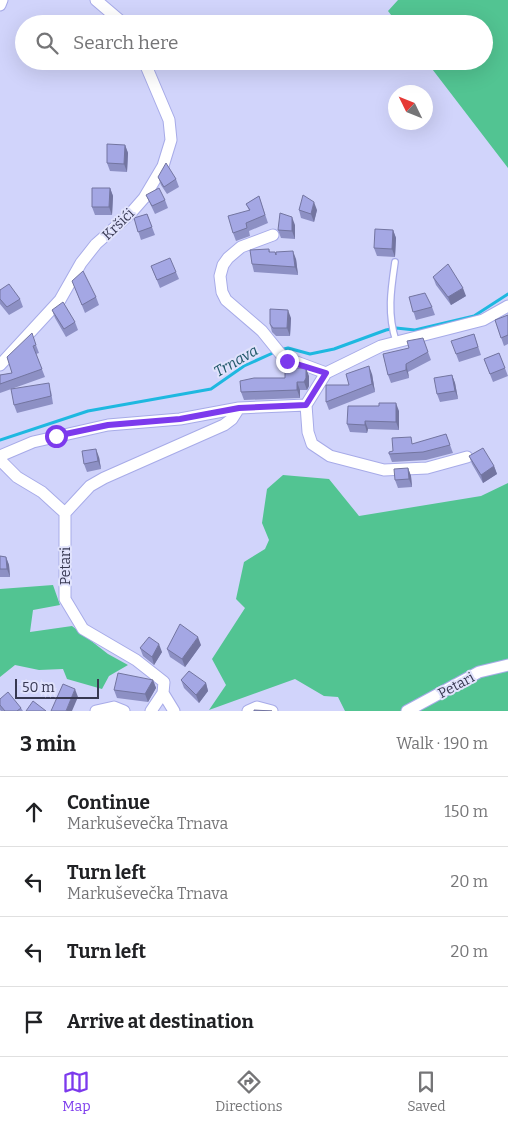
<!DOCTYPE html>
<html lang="en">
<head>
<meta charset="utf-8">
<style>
  :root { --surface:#fff; --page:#f6f6f6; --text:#202124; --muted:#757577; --line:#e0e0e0; --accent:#7c3aed }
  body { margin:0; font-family:Bitter,serif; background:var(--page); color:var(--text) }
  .compass { position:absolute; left:388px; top:85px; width:45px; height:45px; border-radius:50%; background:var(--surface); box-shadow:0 5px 20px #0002; rotate:313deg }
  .scale { position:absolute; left:15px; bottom:12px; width:84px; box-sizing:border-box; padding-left:5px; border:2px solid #373851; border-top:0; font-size:14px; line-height:18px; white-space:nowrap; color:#373851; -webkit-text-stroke:4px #e0e2fc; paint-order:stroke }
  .stop { position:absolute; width:15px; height:15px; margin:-11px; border:4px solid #7c3aed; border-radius:50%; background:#fff }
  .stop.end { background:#7c3aed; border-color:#fff; box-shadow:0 1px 5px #0008 }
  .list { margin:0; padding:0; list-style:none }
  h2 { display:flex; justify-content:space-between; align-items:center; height:65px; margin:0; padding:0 20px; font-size:21px }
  h2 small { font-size:16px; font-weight:400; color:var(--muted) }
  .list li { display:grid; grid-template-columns:32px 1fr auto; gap:15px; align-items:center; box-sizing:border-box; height:70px; padding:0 20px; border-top:1px solid var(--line) }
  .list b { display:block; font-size:19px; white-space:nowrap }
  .list p { margin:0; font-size:16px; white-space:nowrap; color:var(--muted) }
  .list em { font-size:16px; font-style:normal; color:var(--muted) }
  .icon { flex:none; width:28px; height:28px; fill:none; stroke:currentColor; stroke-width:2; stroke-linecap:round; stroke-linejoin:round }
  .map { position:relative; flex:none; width:508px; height:711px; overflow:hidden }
  .search { position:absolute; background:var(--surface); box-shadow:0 5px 20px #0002; left:15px; right:15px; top:15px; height:55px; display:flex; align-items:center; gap:12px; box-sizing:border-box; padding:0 18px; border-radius:28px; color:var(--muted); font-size:19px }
  .sheet { height:345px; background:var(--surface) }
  nav { display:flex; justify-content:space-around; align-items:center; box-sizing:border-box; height:70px; border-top:1px solid var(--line); background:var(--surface); font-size:14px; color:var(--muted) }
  nav a { display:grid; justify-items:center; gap:2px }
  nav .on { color:var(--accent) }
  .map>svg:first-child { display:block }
  .green { fill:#52c492 }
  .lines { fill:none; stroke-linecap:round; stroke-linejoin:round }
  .stream { stroke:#1eb8e0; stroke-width:3 }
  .lane-casing { stroke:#a7abe8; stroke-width:8 }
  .street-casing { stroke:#a7abe8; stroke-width:13 }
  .lane { stroke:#fff; stroke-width:5.5 }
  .street { stroke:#fff; stroke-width:11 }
  .wall { fill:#8d90c4 }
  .shaded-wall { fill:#7375a0 }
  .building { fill:#a4a7e4; stroke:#7375a0 }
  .route { stroke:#7c3aed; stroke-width:6 }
  .labels { text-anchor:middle; stroke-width:4; stroke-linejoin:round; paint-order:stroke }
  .street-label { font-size:14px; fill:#373851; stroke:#e0e2fc }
  .water-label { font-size:15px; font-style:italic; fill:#22596a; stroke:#e0e2fc }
</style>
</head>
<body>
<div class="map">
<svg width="508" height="711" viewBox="0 0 508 711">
  <rect width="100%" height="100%" fill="#d1d4fb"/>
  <path class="green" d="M398,0H508V168L426,61H484V24H398L388,11Z
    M283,475L329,479L359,516L481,496L508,483V711H345L338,697L324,696L295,679L209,710L226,685L212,659L245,608L236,599L244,562L265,549L269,540L262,523L267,489Z
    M53,585L60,605L33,610L30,632L72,626L108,654L128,665L109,676L102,689L67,679L63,669L39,670L15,665L0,677V589Z"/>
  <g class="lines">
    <path class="stream" d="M280,350L288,348L310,354L334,349L386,330L396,328L415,330L474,316L508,294
      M0,440L88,411L211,389L244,366L275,352"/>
    <g class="lane-casing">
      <path id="lane" d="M395,262C391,289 387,314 396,341"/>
    </g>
    <g class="street-casing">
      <path id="street" d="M96,0L124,24
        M0,5L2,0
        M273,235L241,247L228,258L223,265L220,276L222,292L226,300L262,331L283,357L326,373
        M0,365L60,300L81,263L96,244L130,214L144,198L163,166L171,140L169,120L144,61
        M306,405L308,432L312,444L330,456L384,470L427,468L467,457
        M0,456L33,442L108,425L180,419L239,408L306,405L326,373L381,346L483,320L508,306
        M0,460L17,477L42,492L65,513V599L83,629L136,660L164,682L163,693L174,711
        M65,513L90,486L104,478L224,425L232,419L239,408
        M96,711L114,707L124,711
        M151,711L163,693
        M248,711L257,707L272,711
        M407,711L479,672L508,665"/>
    </g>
    <use href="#lane" class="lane"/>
    <use href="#street" class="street"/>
  </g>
  <path class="wall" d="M125,145L128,153L127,172L110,171L107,163Z
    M158,177L176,179L179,187L167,194L161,185Z
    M110,188L113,196L112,215H95L92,207Z
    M146,195L165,200L168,208L155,214Z
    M259,196L268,223L249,231L250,236L236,241L233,233L249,210L246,204Z
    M299,210H317L314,222L301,218Z
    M147,214L155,235L141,240L134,218Z
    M295,225V239L281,238L278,230Z
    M393,230L396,238L395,257L377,256L374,248Z
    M269,249L270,252L276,254L296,259L298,275L254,272L252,264Z
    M151,266L176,272L179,279L160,288Z
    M433,277L466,296L451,305L436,285Z
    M72,281L96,297L99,305L85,313Z
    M0,290L20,299L23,307L9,315L0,304Z
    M409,297L432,307L435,315L416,320Z
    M52,310L75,322L78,330L66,337L55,318Z
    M508,315V344L504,346L495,320Z
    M291,318L290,336H276L272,332L270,324Z
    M474,334L481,355L459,362L456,354Z
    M36,345L39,353L36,354L45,377L0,393V375L12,373L7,357Z
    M428,352L431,360L408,372L409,378L391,383L388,375L383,354Z
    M499,353L508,376L493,382L484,359Z
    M372,374L375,392L329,410L326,402L349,385Z
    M452,375L455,383L458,399L440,402L437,394Z
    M309,376V386L307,390H300V398L244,400L241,392L285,378Z
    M51,391L53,404L17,413L14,405Z
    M399,411V430L368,429L367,433L350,432L347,424Z
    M446,434L453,453L426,460L392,462L389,454L414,444Z
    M469,456L494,466L497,474L483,483L472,464Z
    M99,457L101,469L87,472L84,464Z
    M408,468L411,476L412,487L398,488L395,480Z
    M0,556L6,557L9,565L10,577H0Z
    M201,645L185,667L170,657L167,649Z
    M140,648L162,652L154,665L143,656Z
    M153,680L156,688L148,702L117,698L114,690Z
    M181,680L206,683L208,691L199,703L184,688Z
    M0,699L21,708L23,711H1L0,710Z"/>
  <path class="shaded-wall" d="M125,145L128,153L127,172L124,164Z
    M110,188L113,196L112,215L109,207Z
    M314,202L317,210L314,222L311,214Z
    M292,217L295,225V239L292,231Z
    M393,230L396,238L395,257L392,249Z
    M293,251L296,259L298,275L295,267Z
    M463,288L466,296L451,305L448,297Z
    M288,310L291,318L290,336L287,328Z
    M406,364L408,372L409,378L406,370Z
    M369,366L372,374L375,392L372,384Z
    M306,368L309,376V386L307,390L304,382Z
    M452,375L455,383L458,399L455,391Z
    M297,382L300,390V398L297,390Z
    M396,403L399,411V430L396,422Z
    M365,421L368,429L367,433L365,425Z
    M96,449L99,457L101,469L98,461Z
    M494,466L497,474L483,483L481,475Z
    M408,468L411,476L412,487L409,479Z
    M6,557L9,565L10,577L7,569Z
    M198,637L201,645L185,667L182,659Z
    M159,644L162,652L154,665L152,657Z
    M153,680L156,688L148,702L145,694Z
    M206,683L208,691L199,703L196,695Z
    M75,689L78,697L72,711H66Z"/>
  <path class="building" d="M107,144L125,145L124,164L107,163Z
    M166,163L176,179L164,187L158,177Z
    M92,188H110L109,207H92Z
    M159,188L165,200L152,206L146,195Z
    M303,195L314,202L311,214L299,210Z
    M259,196L265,215L246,223L247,228L233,233L228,216L250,210L246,204Z
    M280,213L292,217V231L278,230Z
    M147,214L152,227L138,232L134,218Z
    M375,229L393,230L392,249L374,248Z
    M269,249V252H275L276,255V252L293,251L295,267L252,264L250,250Z
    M170,258L176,272L157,280L151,266Z
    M448,264L463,288L448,297L433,277Z
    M83,271L96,297L82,305L72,281Z
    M9,284L20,299L7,307L0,299V290Z
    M425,293L432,307L413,312L409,297Z
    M63,302L75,322L64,329L52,310Z
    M270,309L288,310L287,328H273L270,324Z
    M508,315V335L501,338L495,320Z
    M32,333L36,345L33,346L42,369L0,384V375L12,373L7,357Z
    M474,334L478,347L456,354L451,341Z
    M423,338L428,352L406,364V370L388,375L383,354L409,348L407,341Z
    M499,353L505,368L490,374L484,359Z
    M369,366L372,384L326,402V385H349L346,374Z
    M285,368H306V378L304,382H297V390L241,392L240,381L254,378H285Z
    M452,375L455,391L437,394L434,378Z
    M49,383L51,396L14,405L11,389Z
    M379,403H396V422L365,421V425L347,424L348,406H379Z
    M446,434L450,445L423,452L389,454V452L393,451L392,438L411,437L412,444Z
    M483,448L494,466L481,475L469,456Z
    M96,449L98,461L84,464L82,451Z
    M408,468L409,479L395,480L394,469Z
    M0,556L6,557L7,569H0Z
    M180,624L198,637L182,659L167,649Z
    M149,637L159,644L152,657L140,648Z
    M189,671L206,683L196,695L181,680Z
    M118,673L153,680L145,694L114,690Z
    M63,684L75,689L66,711H51Z
    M8,692L21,708L17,711H5L0,705V699Z
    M33,701L46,711H26Z
    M254,710L272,711H254Z"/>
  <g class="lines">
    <path class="route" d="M56,436L108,425L180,419L239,408L306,405L326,373L287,361"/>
  </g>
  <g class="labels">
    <g class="street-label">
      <text transform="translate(118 224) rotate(-44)" y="5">Kršići</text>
      <text transform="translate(65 566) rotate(-90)" y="5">Petari</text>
      <text transform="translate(456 685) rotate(-28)" y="5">Petari</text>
    </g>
    <g class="water-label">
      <text transform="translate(236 361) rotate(-30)" y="5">Trnava</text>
    </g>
  </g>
</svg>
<svg class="compass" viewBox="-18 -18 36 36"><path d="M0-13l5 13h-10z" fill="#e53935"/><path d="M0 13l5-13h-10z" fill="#757577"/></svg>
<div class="scale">50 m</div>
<div class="stop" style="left:56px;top:436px"></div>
<div class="stop end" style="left:287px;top:361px"></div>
<div class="search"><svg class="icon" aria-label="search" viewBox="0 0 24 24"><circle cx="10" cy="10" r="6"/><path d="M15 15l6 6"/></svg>Search here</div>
</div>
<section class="sheet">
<h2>3 min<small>Walk · 190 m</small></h2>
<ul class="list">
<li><svg class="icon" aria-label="ahead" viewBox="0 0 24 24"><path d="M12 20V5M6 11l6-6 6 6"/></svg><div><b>Continue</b><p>Markuševečka Trnava</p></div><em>150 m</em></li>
<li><svg class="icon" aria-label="left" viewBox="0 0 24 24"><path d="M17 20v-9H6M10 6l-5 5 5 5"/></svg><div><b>Turn left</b><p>Markuševečka Trnava</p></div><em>20 m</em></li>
<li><svg class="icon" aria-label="left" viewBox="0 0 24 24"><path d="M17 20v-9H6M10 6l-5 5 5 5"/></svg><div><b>Turn left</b></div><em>20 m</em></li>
<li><svg class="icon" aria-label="arrive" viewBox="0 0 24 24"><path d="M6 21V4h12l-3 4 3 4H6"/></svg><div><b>Arrive at destination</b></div></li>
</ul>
</section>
<nav>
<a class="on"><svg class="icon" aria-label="map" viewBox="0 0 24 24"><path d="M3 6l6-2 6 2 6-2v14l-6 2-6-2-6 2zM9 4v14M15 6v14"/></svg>Map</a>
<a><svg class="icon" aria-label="directions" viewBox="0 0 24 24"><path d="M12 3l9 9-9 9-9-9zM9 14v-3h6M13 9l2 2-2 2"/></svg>Directions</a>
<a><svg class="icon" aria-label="saved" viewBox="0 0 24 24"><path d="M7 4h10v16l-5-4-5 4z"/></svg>Saved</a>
</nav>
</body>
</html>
